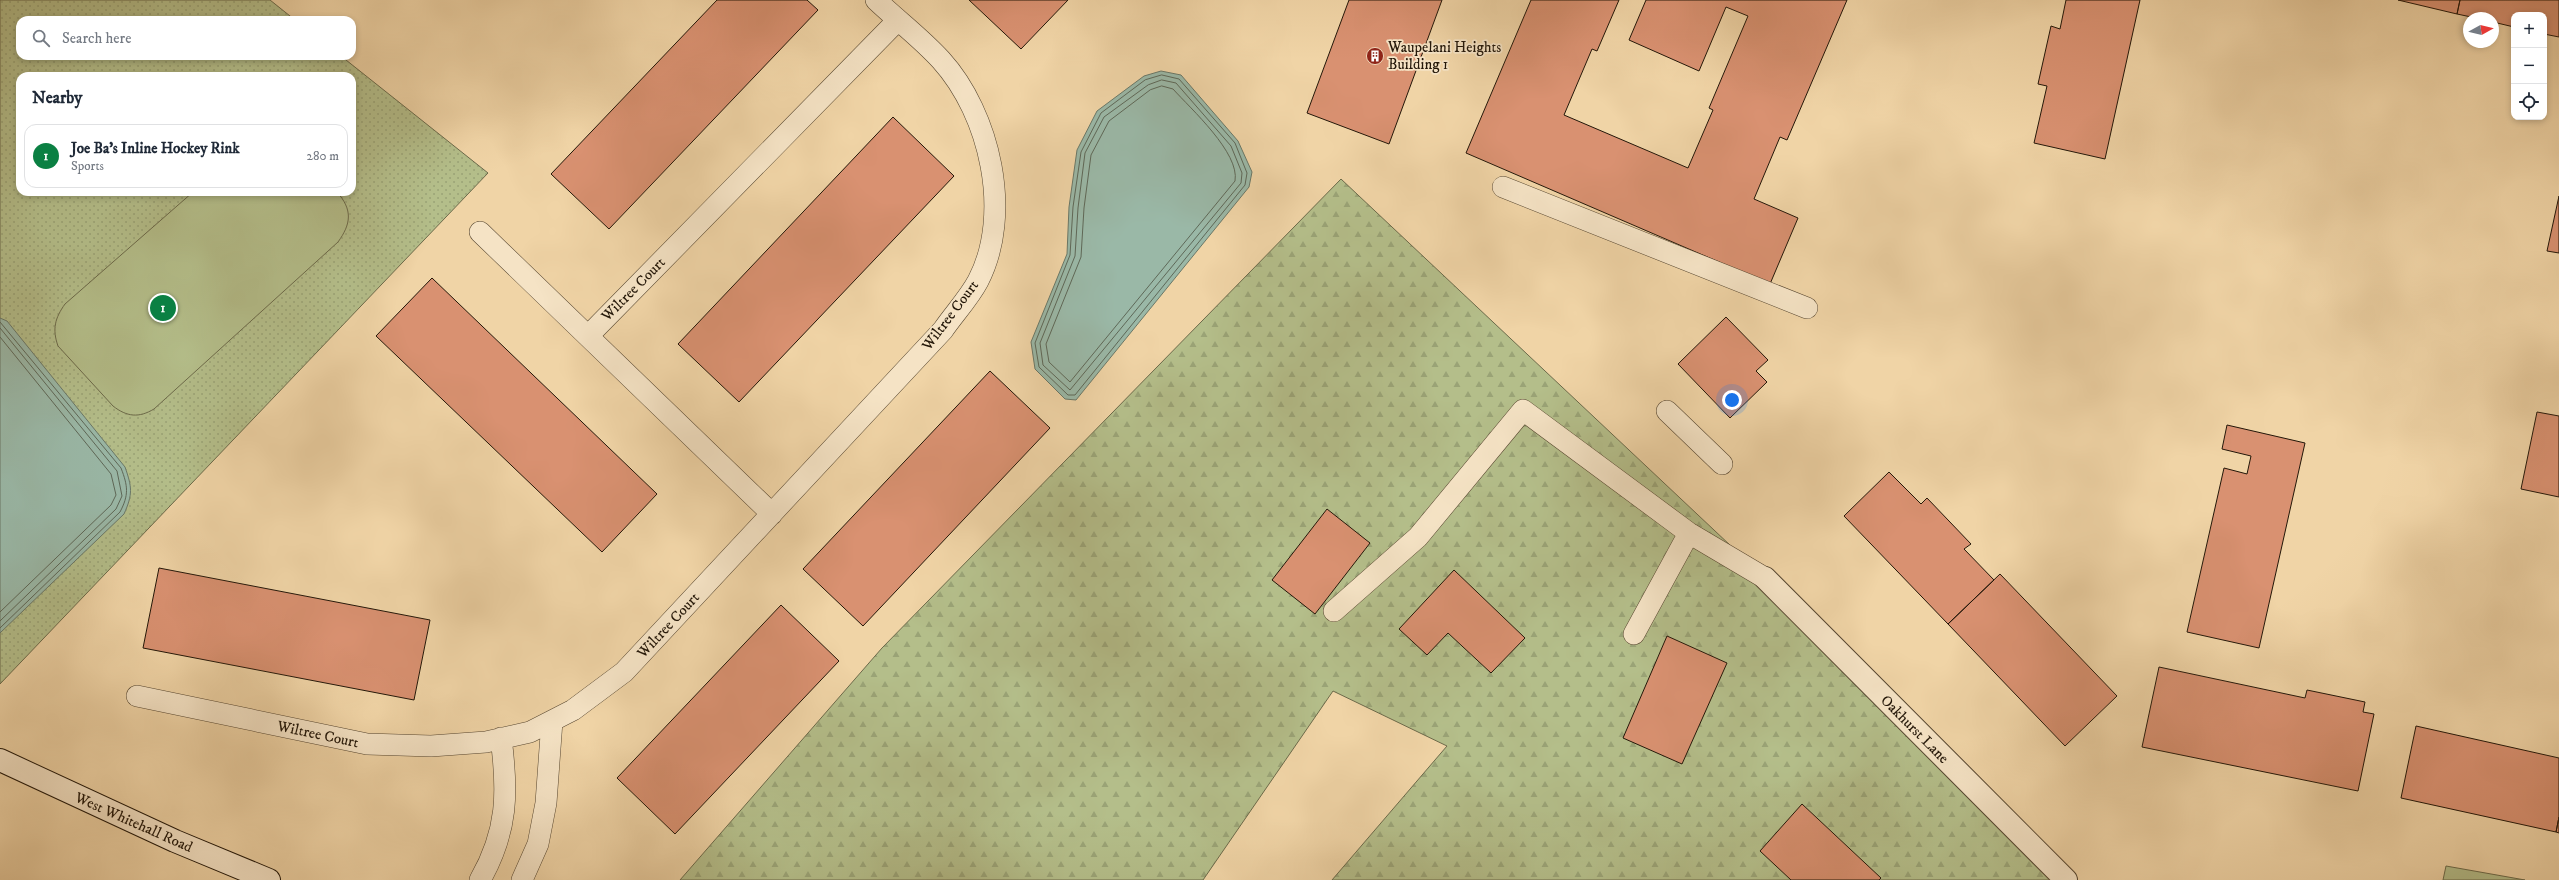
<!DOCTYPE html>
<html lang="en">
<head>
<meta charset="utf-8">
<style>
  :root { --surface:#fff; --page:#f6f6f7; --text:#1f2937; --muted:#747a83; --line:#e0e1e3; --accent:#0b8043 }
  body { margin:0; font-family:"IM FELL DW Pica",serif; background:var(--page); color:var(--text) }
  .controls { position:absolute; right:12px; top:12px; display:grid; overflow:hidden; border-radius:8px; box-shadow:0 2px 6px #0003 }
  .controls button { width:36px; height:36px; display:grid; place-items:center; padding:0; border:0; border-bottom:1px solid var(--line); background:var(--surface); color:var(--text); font:20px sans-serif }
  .compass { position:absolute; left:2463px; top:12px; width:36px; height:36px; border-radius:50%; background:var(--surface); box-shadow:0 2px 6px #0003; rotate:82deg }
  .you { position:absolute; left:1732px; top:400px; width:14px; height:14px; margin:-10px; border:3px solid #fff; border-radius:50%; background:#1a73e8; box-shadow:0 0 0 6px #1a73e833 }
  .badge { display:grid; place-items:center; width:26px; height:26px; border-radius:50%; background:var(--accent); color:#fff; font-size:13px; font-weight:700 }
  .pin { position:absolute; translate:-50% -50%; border:2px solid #fff; box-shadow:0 1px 4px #0006 }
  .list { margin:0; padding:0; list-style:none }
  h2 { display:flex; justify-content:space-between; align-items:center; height:52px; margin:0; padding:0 16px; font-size:17px }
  h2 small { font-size:13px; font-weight:400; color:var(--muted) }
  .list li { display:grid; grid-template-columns:26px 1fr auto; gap:12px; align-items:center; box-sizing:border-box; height:64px; margin:0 8px 8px; padding:0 8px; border:1px solid var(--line); border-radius:12px }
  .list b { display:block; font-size:15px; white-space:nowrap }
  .list p { margin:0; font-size:13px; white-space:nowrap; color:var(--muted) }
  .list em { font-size:13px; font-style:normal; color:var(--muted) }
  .icon { flex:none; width:22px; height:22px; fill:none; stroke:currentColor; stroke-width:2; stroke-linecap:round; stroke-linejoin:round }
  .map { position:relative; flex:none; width:2559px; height:880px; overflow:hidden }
  .search { position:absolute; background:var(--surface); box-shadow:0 2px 6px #0003; left:16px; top:16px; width:340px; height:44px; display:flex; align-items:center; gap:10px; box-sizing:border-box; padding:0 14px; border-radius:12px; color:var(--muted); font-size:15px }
  .panel { position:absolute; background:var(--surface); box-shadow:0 2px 6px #0003; left:16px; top:72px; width:340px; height:124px; border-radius:12px }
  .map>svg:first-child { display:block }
  .forest { fill:url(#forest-firs); stroke:#6c6a4a }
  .park { fill:url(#park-dots); stroke:#6c6a4a; fill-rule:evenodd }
  .pitch { fill:#b4be8a; stroke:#6c6a4a }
  .water { fill:#9ab8a7; stroke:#6a7868 }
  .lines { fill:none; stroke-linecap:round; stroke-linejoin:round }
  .shore { stroke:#5e6858; stroke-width:1 }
  .building { fill:#d99171; stroke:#231709 }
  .service-casing { stroke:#564630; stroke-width:22 }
  .minor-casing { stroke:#564630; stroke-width:24 }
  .secondary-casing { stroke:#231709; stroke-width:24 }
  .service { stroke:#f5e3c5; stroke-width:21 }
  .minor { stroke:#f5e3c5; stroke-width:22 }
  .secondary { stroke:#f5e3c5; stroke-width:22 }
  .labels { text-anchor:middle; stroke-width:3.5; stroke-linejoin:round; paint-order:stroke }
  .poi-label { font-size:15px; fill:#231709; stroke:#f5e3c5; text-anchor:start }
  .street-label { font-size:15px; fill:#231709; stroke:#f5e3c5 }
</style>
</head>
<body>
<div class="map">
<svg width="2559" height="880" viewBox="0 0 2559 880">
  <defs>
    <pattern id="forest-firs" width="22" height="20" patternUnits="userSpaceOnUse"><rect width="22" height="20" fill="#b4be8a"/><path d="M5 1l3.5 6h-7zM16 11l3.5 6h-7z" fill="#9aa376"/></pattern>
    <pattern id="park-dots" width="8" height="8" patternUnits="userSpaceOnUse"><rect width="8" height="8" fill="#b4be8a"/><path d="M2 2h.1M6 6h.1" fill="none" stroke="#9aa376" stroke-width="1.8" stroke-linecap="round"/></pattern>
  </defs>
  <rect width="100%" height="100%" fill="#f0d4a6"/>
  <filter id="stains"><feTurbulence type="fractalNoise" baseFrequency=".005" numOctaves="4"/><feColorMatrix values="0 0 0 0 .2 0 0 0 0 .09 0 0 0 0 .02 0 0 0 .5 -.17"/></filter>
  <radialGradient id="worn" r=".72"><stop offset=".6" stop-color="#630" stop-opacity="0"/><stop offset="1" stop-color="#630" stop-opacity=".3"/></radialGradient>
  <path class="forest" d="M1341,179L1765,578L2066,880H1332L1447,746L1333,691L1203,880H680L882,648Z"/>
  <path class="park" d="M0,0H270L295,20H20V56H341L488,173L0,684ZM20,76H352V192H20Z"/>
  <path class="pitch" d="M193,192H337C353,210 351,224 338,242L154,409C139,418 127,417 113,406L58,346C52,329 55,318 65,304Z
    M2446,866L2525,880H2443Z"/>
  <path class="water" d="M1161,71L1181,75L1238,141L1252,172L1249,187L1076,400L1065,399L1035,369L1031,342L1067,254L1069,207L1077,150L1097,111L1144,76Z
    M0,318L7,321L125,467C132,487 133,494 124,514L0,633Z"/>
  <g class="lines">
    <path class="shore" d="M1162,75L1179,79L1235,143L1247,173L1245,185L1075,395H1068L1039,367L1035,343L1070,255L1073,207L1081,152L1101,113L1145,80Z
      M1162,80L1176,83L1231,146L1242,173L1241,183L1070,390L1043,365L1040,343L1075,256L1078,208L1085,153L1104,117L1148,85Z
      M1162,86L1173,89C1191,109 1240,153 1235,181L1070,382L1049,362L1046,344L1081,257L1084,208L1091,155L1109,121L1150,90Z
      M0,322L121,468C128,486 129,495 120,512L0,628
      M0,328L117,471L122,496L116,509L0,621
      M0,337L111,474L116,495L111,505L0,612"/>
  </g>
  <path class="building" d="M717,0H807L818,10L609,229L551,174Z
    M969,0H1068L1021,49Z
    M1349,0H1442L1389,144L1307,113Z
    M1531,0H1619L1597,51L1592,49L1564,115L1688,168L1713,110L1709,108L1748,16L1726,7L1699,71L1629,40L1646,0H1847L1787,140L1780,137L1754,199L1798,218L1770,284L1466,153Z
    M2066,0H2140L2105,159L2034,143L2047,86L2038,84L2051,26L2060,29Z
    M2398,0H2460L2457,14Z
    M2460,0H2559V37L2544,34V15H2514V27L2493,22V18H2476L2457,14Z
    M893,117L954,176L739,402L678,344Z
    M2559,196V253L2547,251Z
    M432,278L657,494L602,552L376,336Z
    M1726,317L1768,360L1756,371L1767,382L1730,418L1678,364Z
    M990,371L1050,428L863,626L803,569Z
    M2537,412L2559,416V497L2521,489Z
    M2227,425L2305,443L2259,648L2187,632L2224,468L2247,474L2251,456L2222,449Z
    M1889,472L1921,504L1927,498L1971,544L1964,549L1994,580L1948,624L1844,516Z
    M1327,509L1370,543L1315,614L1272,580Z
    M159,568L430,620L414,700L143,648Z
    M1454,570L1525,638L1491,673L1448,633L1427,655L1399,629Z
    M2000,574L2117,696L2065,746L1948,624Z
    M781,605L839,661L675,834L617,778Z
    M1667,636L1727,663L1682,764L1623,738Z
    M2159,667L2305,698L2307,690L2365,702L2363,712L2374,714L2358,791L2142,747Z
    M2416,726L2559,758V817L2556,832L2401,798Z
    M1802,804L1881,878L1879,880H1791L1760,851Z
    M2559,817V833L2556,832Z"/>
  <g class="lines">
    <g class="service-casing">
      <path id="service" d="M1503,187L1807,308
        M480,232L772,514
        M588,336L898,20
        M1667,411L1722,464
        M1334,611L1418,537L1523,410L1689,533L1765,578
        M1634,634L1689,533
        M137,696L367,744L431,746L486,742L530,732L573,710L624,672L943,330C954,314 969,298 978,281C1013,214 990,114 941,60C921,38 897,20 876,0
        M480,880C508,831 508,792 501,738
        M522,880L538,844L546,803L552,721"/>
    </g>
    <g class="minor-casing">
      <path id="minor" d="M1765,578L2066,880"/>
    </g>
    <g class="secondary-casing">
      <path id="secondary" d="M0,760L175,841L269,880"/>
    </g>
    <use href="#service" class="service"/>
    <use href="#minor" class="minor"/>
    <use href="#secondary" class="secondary"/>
  </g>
  <defs>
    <g id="building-disc" transform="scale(0.9)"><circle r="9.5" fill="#8f2418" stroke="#f5e3c5"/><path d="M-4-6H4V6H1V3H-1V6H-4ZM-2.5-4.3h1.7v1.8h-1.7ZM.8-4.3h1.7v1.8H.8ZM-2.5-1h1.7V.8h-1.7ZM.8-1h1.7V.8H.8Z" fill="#fff"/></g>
  </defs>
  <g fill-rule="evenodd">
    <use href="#building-disc" x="1375" y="56"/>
  </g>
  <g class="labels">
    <g class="poi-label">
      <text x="1388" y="52">Waupelani Heights<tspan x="1388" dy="17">Building 1</tspan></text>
    </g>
    <g class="street-label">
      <text transform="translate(633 289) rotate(-45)" y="5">Wiltree Court</text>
      <text transform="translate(950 315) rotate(-53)" y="5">Wiltree Court</text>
      <text transform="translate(668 625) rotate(-47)" y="5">Wiltree Court</text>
      <text transform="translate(1915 729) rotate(45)" y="5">Oakhurst Lane</text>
      <text transform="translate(318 734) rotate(12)" y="5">Wiltree Court</text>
      <text transform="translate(134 822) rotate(24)" y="5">West Whitehall Road</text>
    </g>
  </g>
  <rect width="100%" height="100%" filter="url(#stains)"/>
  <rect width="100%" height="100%" fill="url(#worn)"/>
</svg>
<div class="controls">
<button>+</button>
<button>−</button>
<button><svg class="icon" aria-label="locate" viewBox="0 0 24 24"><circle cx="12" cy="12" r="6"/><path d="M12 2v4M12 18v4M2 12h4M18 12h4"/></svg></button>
</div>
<svg class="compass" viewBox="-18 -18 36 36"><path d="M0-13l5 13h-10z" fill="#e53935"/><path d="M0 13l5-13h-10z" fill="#747a83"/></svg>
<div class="you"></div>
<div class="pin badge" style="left:163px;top:308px">1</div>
<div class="search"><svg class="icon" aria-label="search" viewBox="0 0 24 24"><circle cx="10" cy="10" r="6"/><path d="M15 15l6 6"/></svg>Search here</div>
<section class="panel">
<h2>Nearby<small></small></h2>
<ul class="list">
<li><span class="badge">1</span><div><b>Joe Ba's Inline Hockey Rink</b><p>Sports</p></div><em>280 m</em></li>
</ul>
</section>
</div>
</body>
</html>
